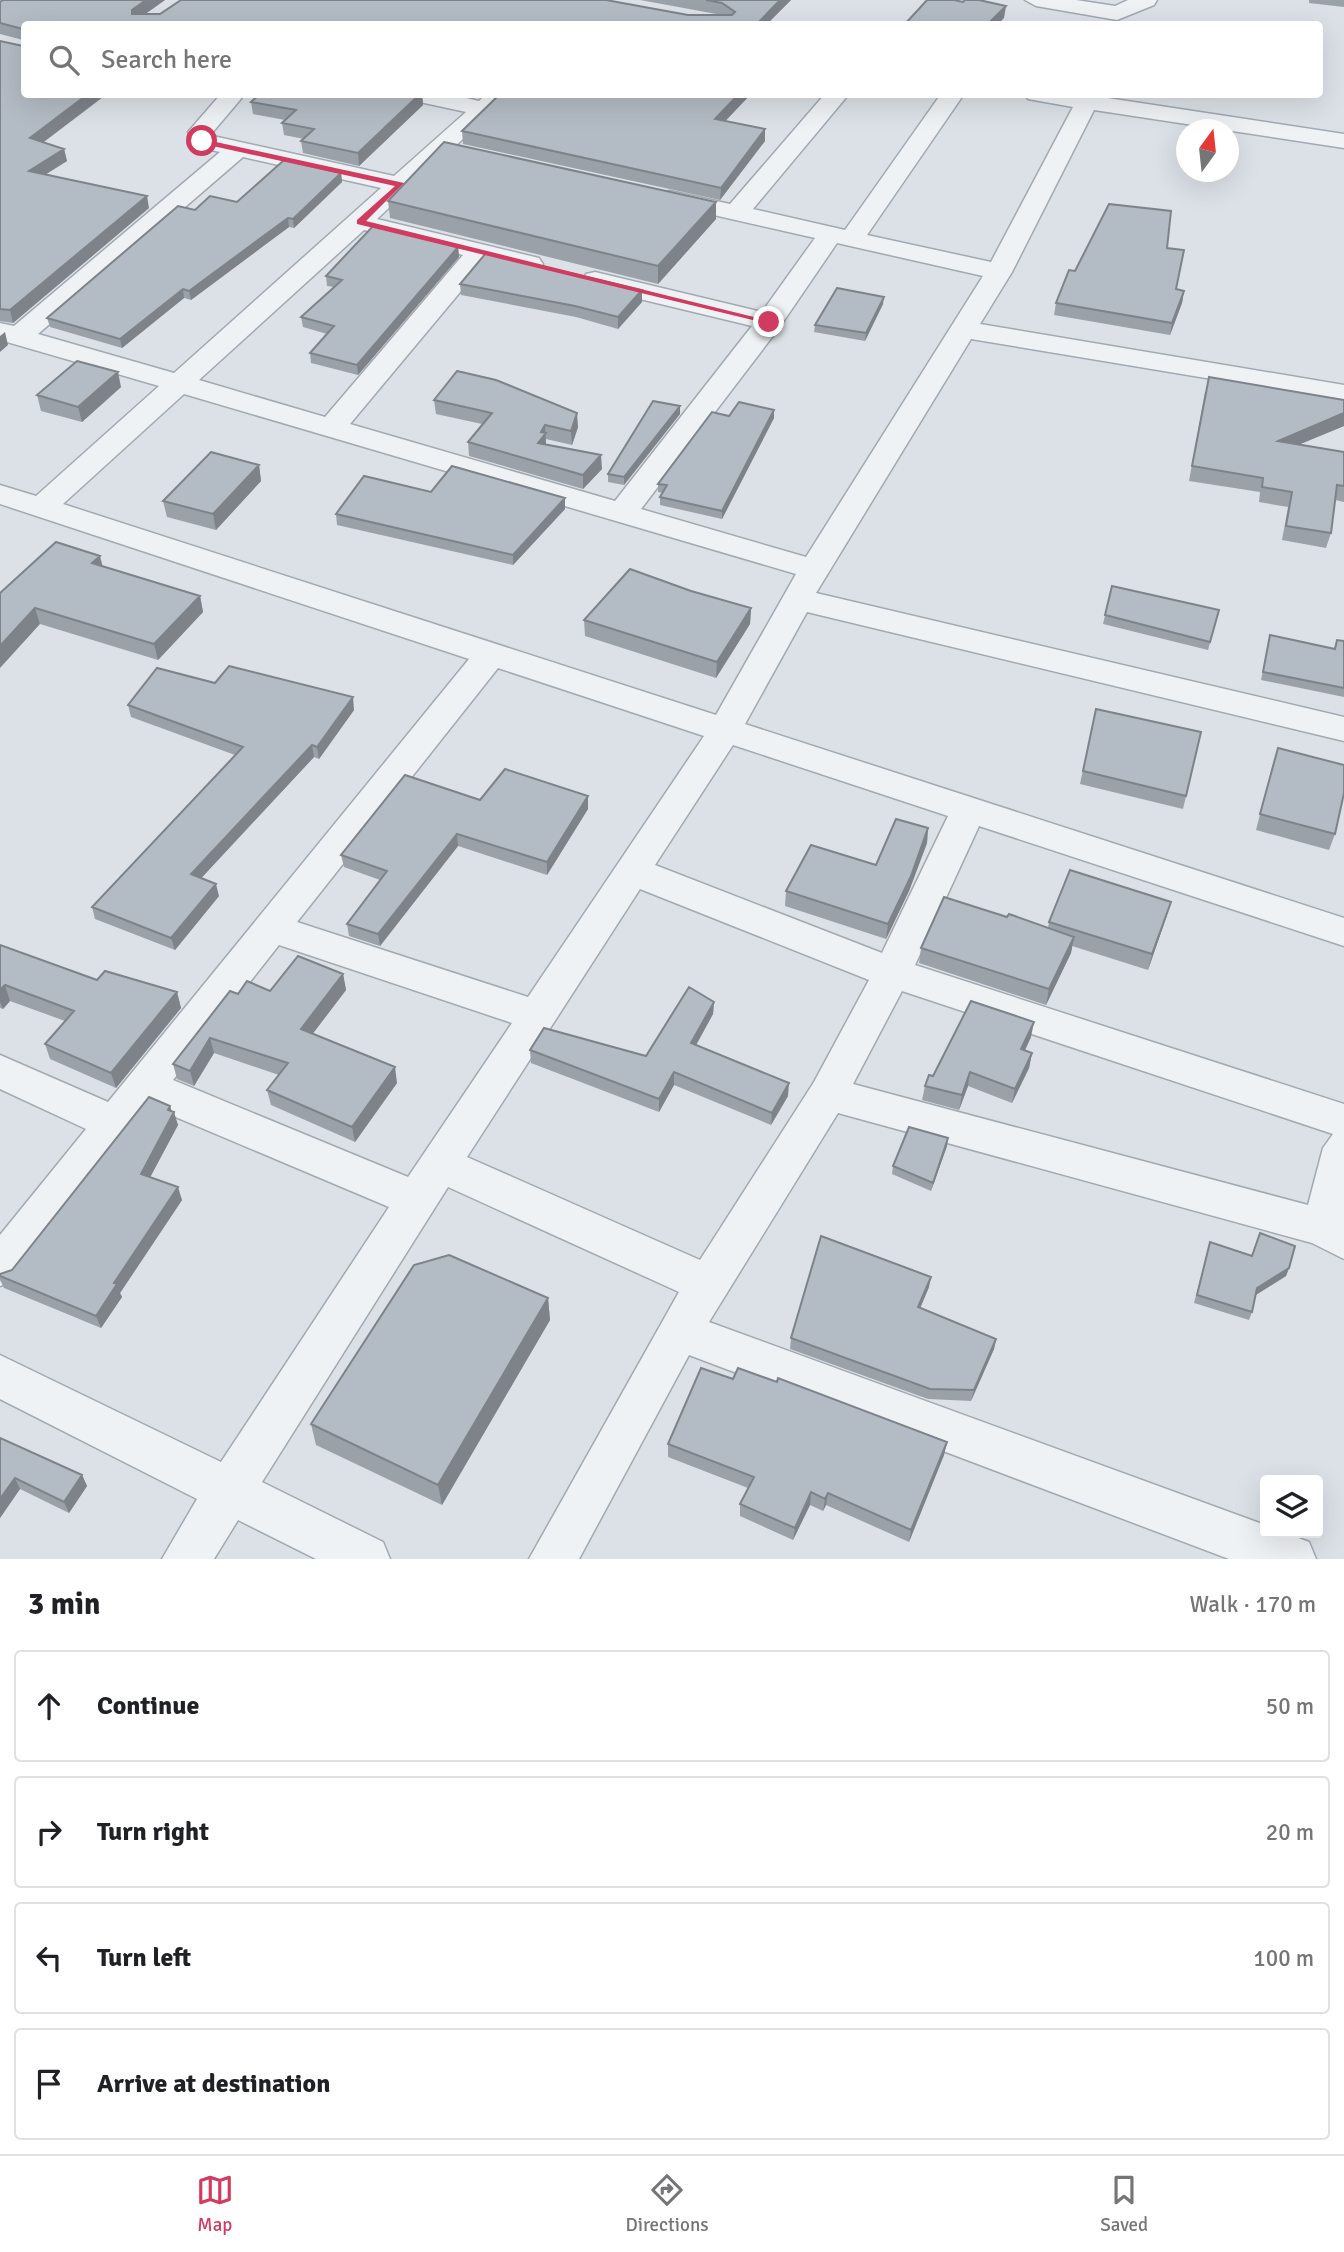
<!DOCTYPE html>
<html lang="en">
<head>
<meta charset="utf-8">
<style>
  :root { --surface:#fff; --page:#f2f2f2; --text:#202124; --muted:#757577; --line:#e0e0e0; --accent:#d23b60 }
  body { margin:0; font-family:Signika,sans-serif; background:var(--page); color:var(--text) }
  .controls { position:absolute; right:21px; bottom:21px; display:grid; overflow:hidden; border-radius:7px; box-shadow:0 7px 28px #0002 }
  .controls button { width:63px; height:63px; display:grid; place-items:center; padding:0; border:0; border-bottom:2px solid var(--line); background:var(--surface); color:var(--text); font:35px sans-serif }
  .compass { position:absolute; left:1176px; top:119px; width:63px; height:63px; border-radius:50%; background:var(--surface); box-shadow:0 7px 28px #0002; rotate:15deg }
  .stop { position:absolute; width:21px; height:21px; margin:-16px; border:5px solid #d23b60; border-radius:50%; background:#fff }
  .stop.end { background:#d23b60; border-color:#fff; box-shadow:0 2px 7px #0008 }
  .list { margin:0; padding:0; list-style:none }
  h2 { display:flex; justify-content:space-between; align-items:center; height:91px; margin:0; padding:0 28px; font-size:30px }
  h2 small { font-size:23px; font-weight:400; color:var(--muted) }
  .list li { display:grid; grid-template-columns:46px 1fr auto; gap:21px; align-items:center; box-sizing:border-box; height:112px; margin:0 14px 14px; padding:0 14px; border:2px solid var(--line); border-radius:7px }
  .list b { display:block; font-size:26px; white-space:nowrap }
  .list em { font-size:23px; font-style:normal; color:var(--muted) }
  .icon { flex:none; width:38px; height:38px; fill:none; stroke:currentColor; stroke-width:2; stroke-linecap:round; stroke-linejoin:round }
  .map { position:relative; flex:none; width:1344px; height:1559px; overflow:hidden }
  .search { position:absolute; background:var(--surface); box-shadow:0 7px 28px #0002; left:21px; right:21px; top:21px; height:77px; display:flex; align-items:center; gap:18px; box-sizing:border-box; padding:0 24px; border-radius:7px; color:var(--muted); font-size:26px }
  .sheet { height:595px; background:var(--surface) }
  nav { display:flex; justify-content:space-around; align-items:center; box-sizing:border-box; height:98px; border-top:2px solid var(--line); background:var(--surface); font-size:19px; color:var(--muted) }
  nav a { display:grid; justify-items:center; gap:4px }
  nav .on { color:var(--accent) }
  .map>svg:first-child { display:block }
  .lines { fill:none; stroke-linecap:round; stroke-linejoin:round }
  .minor-casing { stroke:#a1a9b1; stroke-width:3 }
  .minor { fill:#eff2f5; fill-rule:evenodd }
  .wall { fill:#9aa1a9 }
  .shaded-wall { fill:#7d8389 }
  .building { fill:#b3bbc4; stroke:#7d8389; stroke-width:2 }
  .route { fill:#d23b60 }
</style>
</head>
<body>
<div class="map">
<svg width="1344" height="1559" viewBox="0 0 1344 1559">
  <rect width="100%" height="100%" fill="#dce1e7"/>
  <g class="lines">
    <g class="minor-casing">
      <path id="minor" d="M1025,0H1076L1115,6L1128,0H1157L1154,5L1117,20L1036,6Z
        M221,94H245L212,133L213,136L394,176L466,112L406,99L403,94H449L479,101L486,94H511L377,219L539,258L543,264L539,270L530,272L486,261L350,424L615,501L752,326L586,286L582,280L586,274L595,272L762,312L815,238L661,203L658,198L661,193L670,191L730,204L825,94H849L753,209L845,230L941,94H964L867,235L991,262L1073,107L1028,99L1025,94H1102L1101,97L1344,134V148L1094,110L1012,272L980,324L1344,385V401L971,339L816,593L1344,717V741L807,612L745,724L1344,918V946L979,826L915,965L1344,1104V1259L1312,1243L838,1113L709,1322L1265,1525V1533H1285L1309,1542L1316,1559H1229L689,1355L579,1559H529L679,1292L448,1187L262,1482L383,1542L390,1559H316L238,1520L214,1559H162L197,1499L0,1399V1355L221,1462L389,1207L152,1107L15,1281L0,1286V1235L86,1129L0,1089V1055L108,1102L469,659L0,504V485L36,496L159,386L0,340V323L14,326L220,152L194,146L188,132ZM243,157L381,188L174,373L38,334ZM364,230L463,255L325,417L199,380ZM837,243L983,276L806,557L641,509L779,328ZM184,394L796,574L716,715L63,504ZM498,668L704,736L528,997L297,922ZM733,745L948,816L882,953L655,865ZM640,889L869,980L814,1082L700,1260L467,1157ZM279,945L512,1023L408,1177L173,1080ZM902,991L1333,1134L1323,1148L1308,1205L853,1084Z"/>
    </g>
    <use href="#minor" class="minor"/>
  </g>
  <path class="wall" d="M3,0H165L145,14L722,15L640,0H791L767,24H24L43,142L64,149L67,161L46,174L149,208L13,323L0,321V41L23,46V40L0,34V2Z
    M1309,0H1344V7L1309,3Z
    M260,94H422L423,105L359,166L303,153L301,141L304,139L284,135L282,123L285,120L253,114L251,102Z
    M500,94H751L725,121L765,141L720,200L463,144L462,131Z
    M341,173L342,182L294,228L289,227L191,300L184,298L122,348L50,327L47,318L195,210L237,202Z
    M388,201L716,202V219L658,284L390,218Z
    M458,247L459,257L358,375L311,363L310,353L327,334L303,327L301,317L334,287L327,286L326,276Z
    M1167,248L1176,289L1184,291L1182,303L1170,335L1054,315L1056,303L1075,271Z
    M460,284L642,290V302L618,329L576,317L461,295Z
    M883,304L865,341L814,332L815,325Z
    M121,387L82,422L41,411L37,395Z
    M1205,392L1344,400V426L1300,444L1344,452V502L1335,500L1331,533L1326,548L1282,540L1288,507L1259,502L1260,492L1189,481Z
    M434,400L578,427L572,445L546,439V444L602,469L583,489L469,456L468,442L482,424L436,414Z
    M680,406V414L624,485L608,482V474Z
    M729,416L774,418L722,519L660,505V497L663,493L658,492V484Z
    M259,465L261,481L216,530L167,517L163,501Z
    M431,492L565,498V509L513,565L337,525L336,514Z
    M102,566L200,596L203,612L158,660L40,624L0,593Z
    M1112,586L1219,610L1208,650L1103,624Z
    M691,591L751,608L750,624L716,678L585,636L584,620Z
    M1270,635L1334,649L1337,640L1344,641V697L1261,680Z
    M215,683L354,710L319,759L314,757L201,878L219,896L175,950L95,919L92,907L235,755L131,717L128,705Z
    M1096,709L1201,732L1183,809L1080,784Z
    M1273,764L1335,834L1329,850L1256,830Z
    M588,796V809L547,875L458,846L380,946L349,936L347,924L380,880L344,867L341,855L480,800Z
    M928,828L927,843L909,891L886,939L785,906L786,891L876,865Z
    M1171,902L1166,918L1148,970L1072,946L1071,953L1046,1005L919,963L921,948L1007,917L1048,928L1049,922Z
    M0,945L97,980L177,992L181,1008L116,1088L50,1059L45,1044L65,1021L10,1001L3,1009L0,1008Z
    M343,974L346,990L313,1033L397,1083L355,1142L271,1105L267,1090L279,1075L214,1053L194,1086L177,1079L173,1064L238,994L270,991Z
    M714,1002L713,1014L696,1045L788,1096L771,1125L674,1085L659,1112L531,1063L530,1050L646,1056Z
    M1031,1037L1025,1050L1032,1053L1029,1068L1012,1103L968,1086L959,1110L922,1100L925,1086L933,1076Z
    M172,1111L178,1125L150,1177L182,1200L120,1293L122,1297L101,1328L4,1288L0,1280V1274L12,1270Z
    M947,1146L931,1191L892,1174L893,1166Z
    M1210,1242L1289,1268L1286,1276L1256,1295L1252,1312L1249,1320L1194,1303Z
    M929,1287L920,1308L996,1339L994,1349L971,1401L928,1399L790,1349L791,1338Z
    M548,1298L550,1320L442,1505L316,1445L311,1424Z
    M733,1379L947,1442L944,1455L909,1542L826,1505L823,1511L810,1505L793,1540L740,1516V1504L748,1488L668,1457V1444Z
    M0,1438L82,1475L87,1486L69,1513L20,1489L0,1518Z"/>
  <path class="shaded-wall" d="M146,0H165L134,22L132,14V10Z
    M780,0H791L767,24H756Z
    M1006,6L1004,18L998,24H988Z
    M88,94H107L32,151L30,138Z
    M420,94H422L423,105L359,166L358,153Z
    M739,94H751L715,132V119Z
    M765,129V141L720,200L721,188Z
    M64,149L67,161L32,183L29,171Z
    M341,173L342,182L294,228L293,219Z
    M147,196L149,208L13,323L10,310Z
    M716,202V219L658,284V266Z
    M288,218L289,227L191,300L189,291Z
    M458,247L459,257L358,375L357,365Z
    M183,289L184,298L122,348L120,339Z
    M642,290V302L618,329V317Z
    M1184,291L1182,303L1170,335L1172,323Z
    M884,297L883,304L865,341L866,333Z
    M5,332L8,345L0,352V336Z
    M118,372L121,387L82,422L78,407Z
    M680,406V414L624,485V477Z
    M774,410V418L722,519V511Z
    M577,413L578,427L572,445L571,431Z
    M1344,413V426L1274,455L1278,441Z
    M545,425L546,447L538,443L541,432Z
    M601,455L602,469L583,489V475Z
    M259,465L261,481L216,530L213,514Z
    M565,498V509L513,565V555Z
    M100,556L104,572L92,563Z
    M200,596L203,612L158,660L154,644Z
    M35,608L40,624L0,668V646Z
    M751,608L750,624L716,678L717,662Z
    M353,697L354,710L319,759L317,747Z
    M312,745L314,757L194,886L191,874Z
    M588,796V809L547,875V862Z
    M928,828L927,843L909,891L886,939L888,924Z
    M457,834L458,846L380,946L378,934Z
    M216,884L219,896L175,950L171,938Z
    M1171,902L1166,918L1148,970L1152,954Z
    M1074,937L1071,953L1046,1005L1049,989Z
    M343,974L346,990L305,1044L301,1029Z
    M5,985L10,1001L3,1009L0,1002V990Z
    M177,992L181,1008L116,1088L111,1073Z
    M714,1002L713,1014L690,1056L691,1043Z
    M1034,1022L1031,1037L1019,1063L1021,1049Z
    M210,1038L214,1053L194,1086L190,1071Z
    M1032,1053L1029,1068L1012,1103L1015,1089Z
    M395,1067L397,1083L355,1142L352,1127Z
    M674,1072V1085L659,1112V1099Z
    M970,1072L968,1086L959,1110L962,1095Z
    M789,1083L788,1096L771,1125L772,1113Z
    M170,1106L173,1115L174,1112L178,1125L145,1187L141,1174Z
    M948,1138L947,1146L931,1191L933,1183Z
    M178,1187L182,1200L120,1293L122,1297L101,1328L96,1316L114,1283Z
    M1289,1268L1286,1276L1254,1296L1257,1288Z
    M931,1277L929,1287L916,1318L918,1307Z
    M548,1298L550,1320L442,1505L438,1485Z
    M996,1339L994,1349L971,1401L974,1390Z
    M947,1442L944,1455L909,1542L911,1530Z
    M82,1475L87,1486L69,1513L64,1502Z
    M15,1478L20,1489L0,1518V1499Z
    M811,1492L810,1505L793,1540L795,1528Z
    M828,1493L826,1505L823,1511L825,1499Z"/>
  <path class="building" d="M3,0H146L132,10V14H160L181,0H606L688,15H732L735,12L722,3L706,0H780L757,24H760H24V94H88L30,138L64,149L29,171L147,196L10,310L0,309V41L23,46V29L0,23V2Z
    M927,0H954L963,2L965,0H979L1006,6L988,24H905Z
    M260,94H420L358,153L301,141L314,129L282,123L296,110L251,102Z
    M500,94H739L715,119L765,129L721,188L462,131Z
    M444,142L716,202L658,266L388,201Z
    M284,160L341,173L293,219L288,218L189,291L183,289L120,339L47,318L178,206L195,210L210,196L237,202Z
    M1109,204L1171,211L1167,248L1184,250L1176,289L1184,291L1172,323L1056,303L1069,270L1075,271Z
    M373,226L458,247L357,365L310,353L334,326L301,317L342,280L326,276Z
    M486,253L642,290L618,317L575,306L460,284Z
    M837,288L884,297L866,333L815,325Z
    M77,361L118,372L78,407L37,395Z
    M457,371L496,380L577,413L571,431L545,425L541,432L546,433L538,443L601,455L583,475L468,442L492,413L434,400Z
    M1209,377L1344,400V413L1278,441L1344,452V486L1337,485L1331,533L1286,526L1292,492L1262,487L1263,478L1192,466Z
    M653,401L680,406L624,477L608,474Z
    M739,402L774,410L722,511L660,497L667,485L658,484L712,412L729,416Z
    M211,452L259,465L213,514L163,501Z
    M452,466L565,498L513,555L336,514L364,476L431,492Z
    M56,542L100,556L92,563L200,596L154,644L35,608L0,646V593Z
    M630,569L691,591L751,608L717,662L584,620Z
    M1112,586L1219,610L1210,642L1105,615Z
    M1270,635L1335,649L1337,640L1344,641V688L1263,672Z
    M229,666L353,697L317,747L312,745L191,874L216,884L171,938L92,907L243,747L128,705L157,668L215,683Z
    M1096,709L1201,732L1186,796L1083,771Z
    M1278,748L1344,765V793L1335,834L1260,814Z
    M505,769L588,796L547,862L457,834L378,934L347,924L387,871L341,855L405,775L480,800Z
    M896,819L928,828L911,876L888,924L786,891L811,845L876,865Z
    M1070,870L1171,902L1152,954L1049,922Z
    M944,897L1007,917L1009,914L1074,937L1049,989L921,948Z
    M0,945L97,980L105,971L177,992L111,1073L45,1044L74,1011L5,985L0,990Z
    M298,956L343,974L301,1029L395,1067L352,1127L267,1090L288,1063L210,1038L190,1071L173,1064L230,991L238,994L247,981L270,991Z
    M689,987L714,1002L691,1043L789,1083L772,1113L674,1072L659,1099L530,1050L544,1028L646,1056Z
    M971,1001L1034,1022L1021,1049L1032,1053L1015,1089L970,1072L962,1095L925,1086L929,1075L933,1076Z
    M149,1097L170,1106L168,1110L174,1112L141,1174L178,1187L114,1283L117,1284L96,1316L0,1276V1274L12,1270Z
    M909,1127L948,1138L933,1183L893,1166Z
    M1260,1233L1295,1246L1289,1268L1257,1288L1252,1312L1197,1295L1210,1242L1252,1256Z
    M821,1236L931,1277L918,1307L996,1339L974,1390L930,1389L791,1338Z
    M449,1255L548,1298L438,1485L311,1424L414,1265Z
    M701,1368L733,1379L738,1368L777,1382L778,1378L947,1442L911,1530L828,1493L825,1499L811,1492L795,1528L740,1504L754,1477L668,1444Z
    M0,1438L82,1475L64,1502L15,1478L0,1499Z"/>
  <path class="route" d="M202,139L404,183L366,221L774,322L769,324L357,224V220L395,186L199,143Z"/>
</svg>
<div class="controls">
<button><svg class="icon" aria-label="layers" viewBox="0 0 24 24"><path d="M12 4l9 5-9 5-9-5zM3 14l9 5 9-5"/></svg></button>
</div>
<svg class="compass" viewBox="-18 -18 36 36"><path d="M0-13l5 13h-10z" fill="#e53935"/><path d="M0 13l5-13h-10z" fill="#757577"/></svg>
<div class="stop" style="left:202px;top:141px"></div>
<div class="stop end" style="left:769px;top:322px"></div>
<div class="search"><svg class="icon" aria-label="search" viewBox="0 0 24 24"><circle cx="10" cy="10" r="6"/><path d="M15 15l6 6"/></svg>Search here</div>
</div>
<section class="sheet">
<h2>3 min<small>Walk · 170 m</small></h2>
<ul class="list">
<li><svg class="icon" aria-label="ahead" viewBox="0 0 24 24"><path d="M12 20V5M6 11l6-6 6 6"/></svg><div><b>Continue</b></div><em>50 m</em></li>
<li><svg class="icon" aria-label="right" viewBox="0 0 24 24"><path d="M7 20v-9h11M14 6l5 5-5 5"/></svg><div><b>Turn right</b></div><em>20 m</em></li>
<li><svg class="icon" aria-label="left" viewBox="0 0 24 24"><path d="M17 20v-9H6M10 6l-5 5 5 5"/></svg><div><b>Turn left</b></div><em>100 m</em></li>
<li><svg class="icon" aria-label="arrive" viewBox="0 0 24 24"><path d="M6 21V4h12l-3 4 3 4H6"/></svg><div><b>Arrive at destination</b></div></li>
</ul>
</section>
<nav>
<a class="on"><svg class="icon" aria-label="map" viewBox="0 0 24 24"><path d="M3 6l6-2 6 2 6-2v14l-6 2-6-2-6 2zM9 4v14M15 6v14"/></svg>Map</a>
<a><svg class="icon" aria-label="directions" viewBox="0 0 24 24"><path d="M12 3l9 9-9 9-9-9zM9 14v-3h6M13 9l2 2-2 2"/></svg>Directions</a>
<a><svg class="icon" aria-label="saved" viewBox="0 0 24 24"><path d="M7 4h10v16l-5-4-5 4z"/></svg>Saved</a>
</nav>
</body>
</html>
